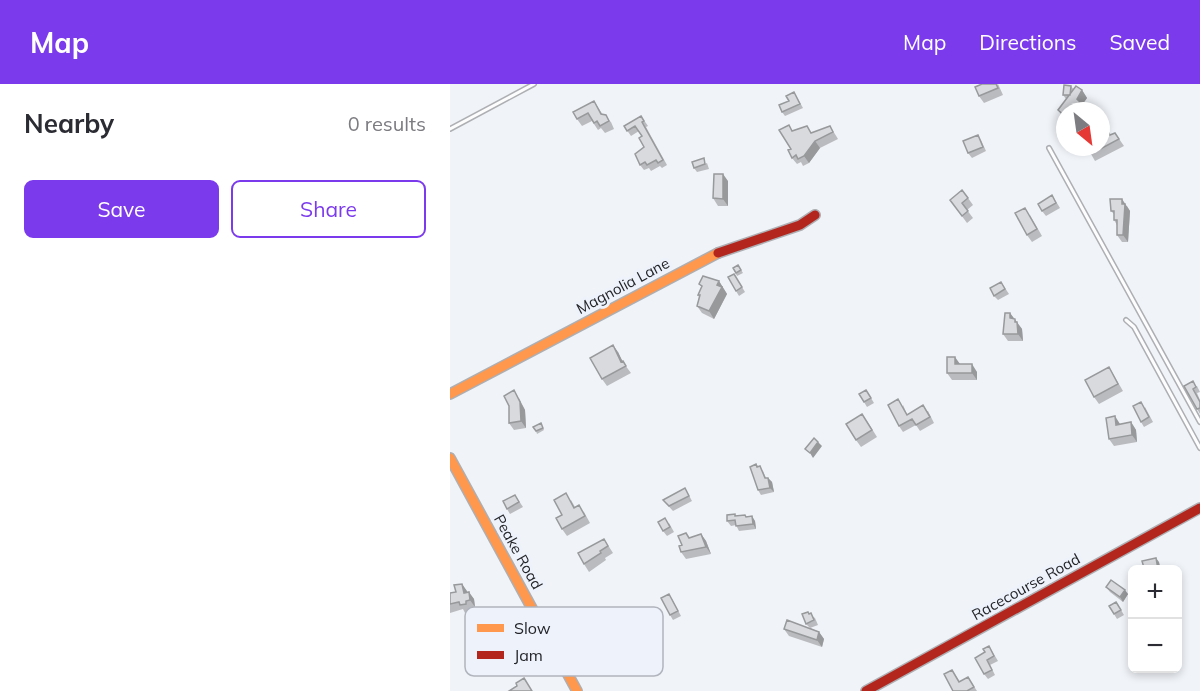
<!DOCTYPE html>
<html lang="en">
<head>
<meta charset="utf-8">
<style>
  :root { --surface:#fff; --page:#f2f2f3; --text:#2b2b33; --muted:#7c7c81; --line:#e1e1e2; --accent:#7c3aed }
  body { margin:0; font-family:Mulish,sans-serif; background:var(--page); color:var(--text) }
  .controls { position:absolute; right:18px; bottom:18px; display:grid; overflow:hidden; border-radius:9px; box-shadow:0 3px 9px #0003 }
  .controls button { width:54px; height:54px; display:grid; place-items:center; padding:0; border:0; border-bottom:2px solid var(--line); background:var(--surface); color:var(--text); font:30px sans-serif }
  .compass { position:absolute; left:606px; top:18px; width:54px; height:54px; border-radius:50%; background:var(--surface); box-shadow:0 3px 9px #0003; rotate:151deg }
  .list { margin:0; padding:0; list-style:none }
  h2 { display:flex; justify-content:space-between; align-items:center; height:78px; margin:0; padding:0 24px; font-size:26px }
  h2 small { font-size:20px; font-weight:400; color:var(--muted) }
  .actions { display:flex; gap:12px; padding:18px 24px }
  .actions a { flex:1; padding:14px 0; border:2px solid var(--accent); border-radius:9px; text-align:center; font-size:21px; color:var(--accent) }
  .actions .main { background:var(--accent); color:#fff }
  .map { position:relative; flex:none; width:750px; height:607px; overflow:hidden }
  header { display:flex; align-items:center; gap:36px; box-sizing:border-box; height:84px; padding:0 30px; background:var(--accent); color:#fff }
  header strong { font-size:28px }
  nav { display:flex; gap:33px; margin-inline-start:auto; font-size:21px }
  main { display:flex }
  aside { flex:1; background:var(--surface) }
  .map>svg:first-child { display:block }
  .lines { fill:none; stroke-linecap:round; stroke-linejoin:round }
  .lane-casing { stroke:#adafb3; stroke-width:6 }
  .slow-casing { stroke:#adafb3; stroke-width:12 }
  .jam-casing { stroke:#adafb3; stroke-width:12 }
  .lane { stroke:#fdfdfe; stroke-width:3 }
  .slow { stroke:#ff974d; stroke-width:9 }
  .jam { stroke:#b3261e; stroke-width:9 }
  .wall { fill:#babbbf }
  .shaded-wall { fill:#97999b }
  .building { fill:#d8dade; stroke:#97999b; stroke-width:1.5 }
  .labels { text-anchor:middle; stroke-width:6; stroke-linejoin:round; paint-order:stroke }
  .street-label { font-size:15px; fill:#242529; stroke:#edf2fb }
  .key { fill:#edf2fb; stroke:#b1b4bc; stroke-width:1.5 }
  .key-label { font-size:16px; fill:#242529 }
</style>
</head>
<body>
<header>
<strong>Map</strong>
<nav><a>Map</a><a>Directions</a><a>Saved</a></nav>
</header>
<main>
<aside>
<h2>Nearby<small>0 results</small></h2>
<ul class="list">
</ul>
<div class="actions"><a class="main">Save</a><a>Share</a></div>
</aside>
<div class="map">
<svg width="750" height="607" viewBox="0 0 750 607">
  <rect width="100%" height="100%" fill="#f0f3f8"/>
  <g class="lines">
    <g class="lane-casing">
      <path id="lane" d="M0,45L84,0
        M599,64L750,338
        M676,236L684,243L750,364"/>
    </g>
    <g class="slow-casing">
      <path id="slow" d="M0,310L268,169
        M0,374L127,607"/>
    </g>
    <g class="jam-casing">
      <path id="jam" d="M268,169L350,141L365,131
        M416,607L750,424"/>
    </g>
    <use href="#lane" class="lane"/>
    <use href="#slow" class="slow"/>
    <use href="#jam" class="jam"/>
  </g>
  <path class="wall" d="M548,0L553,11L534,19L529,12Z
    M621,2L624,6H632L637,14L632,21L635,25L615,27V35L608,26L616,15L613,11Z
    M344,8L353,24L335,32L332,28Z
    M144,17L153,31L161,38L164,45L155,49L151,44L148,46L142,37L132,42L127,35Z
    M191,32L198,42L196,43L217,81L212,84L210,82L201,87L199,84L194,86L190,81L194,63L192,52L189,47L181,52L174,42Z
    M380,42L388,55L370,64L359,79L353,82L351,78L347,80L342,74L341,65L343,47L362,49Z
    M665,49L674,62L645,77L641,70L661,51Z
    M528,51L531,56L536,67L522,74L518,69Z
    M257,79L259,85L247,88L244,84Z
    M278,97V122H268L263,114Z
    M602,111L610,124L596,132L592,127Z
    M518,114L523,121L517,126L523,134L517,139L500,116Z
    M677,122L680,127L678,158H672L667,151V141L664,136V130L661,127Z
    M580,131L592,152L582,158L577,151Z
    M288,181L293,189L287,192L283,184Z
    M284,190L295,208L289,212L286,207Z
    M269,197L277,210L264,235L252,229L247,222L249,213L248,211L252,203L249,200Z
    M551,198L559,210L548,216L544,212Z
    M560,229L572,245L573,257H558L553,250Z
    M168,268L172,277L181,289L157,302L152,295Z
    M510,280L527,288V296H502L497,289Z
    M659,283L673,307L649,320L644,313Z
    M734,302H747L750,308L747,309L750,316V330Z
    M416,306L424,319L417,323L414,318Z
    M69,314L75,326L76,344L64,346L59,339Z
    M453,321L457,330L478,327L484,339L470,347L466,341L453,348L449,342Z
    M695,323L703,338L694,343L691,338Z
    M417,337L427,353L411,363L406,356Z
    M681,338L686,346L687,358L664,362L659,355L670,340Z
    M92,342L94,346L87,350L86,347Z
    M306,380L313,387L316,394H318L322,398L324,408L311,411L308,406Z
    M235,404L242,417L223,427L213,416Z
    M65,411L73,423L60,430L57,425Z
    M121,416L125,423L134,428L140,439L117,452L112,445V431Z
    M285,430L286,432L297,433L305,437L306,445L289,447L286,441L281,442L277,437Z
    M219,439L224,448L217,452L213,447Z
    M251,450L256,457L261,470L236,475L231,468L232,461L239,454Z
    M154,455L163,469L155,474L156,476L139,488L134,480Z
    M12,500L17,508L24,515L25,523L21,524V527L15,529L13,525L0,529V509L6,508Z
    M656,503L678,510L673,518L660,508Z
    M222,515L231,532L223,536L220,531Z
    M666,518L674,531L667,535L664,530Z
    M359,530L365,534L368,541L360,544L369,548L374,555L372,563L339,552L334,545L360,544L356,540Z
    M186,531L191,538L193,544L205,555L201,563L195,560L186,563L188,567L182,570L174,566L169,559L182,543Z
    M45,536L48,541L40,545L37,540Z
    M539,562L548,577L540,581L545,591L538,595L534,590L535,568Z
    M502,586L510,598L518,593L527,607H503Z"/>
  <path class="shaded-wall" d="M632,6L637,14L632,21L635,25L633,27H622L627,15Z
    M365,57L370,64L359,79L354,72Z
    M273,90L278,97V122L273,115Z
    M672,115L680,127L678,158L673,151Z
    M269,197L277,210L264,235L259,227Z
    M560,229L572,245L573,257L568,250L560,234Z
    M163,261L168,268L175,282L171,278Z
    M505,273L510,280H505Z
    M522,280L527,288V296L522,289Z
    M64,306L75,326L76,344L71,337Z
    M665,332L670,340L671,348L666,341Z
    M681,338L686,346L687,358L682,351Z
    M368,358L372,362L363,374L360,369Z
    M318,394L322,398L324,408L320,404Z
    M302,432L305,437L306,445L303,440Z
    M251,450L256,457L261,470L256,463Z
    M706,474L709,478L711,486L708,485Z
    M12,500L17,507L19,516L14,509Z
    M675,506L678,510L673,518L670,513Z
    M19,508L24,515L25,523L20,516Z
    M186,531L191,538L195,550L190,543Z
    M200,548L205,555L201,563L196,556Z
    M369,548L374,555L372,563L367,556Z"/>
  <path class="building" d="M532,0H546L548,4L529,12L525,3Z
    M614,1L621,2L620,11H613Z
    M626,2L632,6L627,15L630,18L622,27H615V32L608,26Z
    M344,8L350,20L332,28L329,21L339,17L336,12Z
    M144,17L151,30L156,31L159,37L150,42L147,37L144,39L138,29L127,35L123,28Z
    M191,32L194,37L192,38L213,76L208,79L206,76L197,81L195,78L190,81L185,70L194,63L189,54L192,52L185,42L177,47L174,42Z
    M339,41L342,47L357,42L361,49L380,42L383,48L365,57L354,72L348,75L346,71L342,74L338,66L341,65L329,46Z
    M657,45L660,51L665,49L669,55L641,70L637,63H651V49Z
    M528,51L533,63L518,69L513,57Z
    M254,74L255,80L244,84L242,78Z
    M264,90H273V115L263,114Z
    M512,106L518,114L512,119L518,127L512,132L500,116Z
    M602,111L606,119L592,127L588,120Z
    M660,115H672V120H675L673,151H667V136H664V127H661Z
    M575,124L587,145L577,151L565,129Z
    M288,181L291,186L286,189L283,184Z
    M284,190L292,203L286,207L278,193Z
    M253,192L269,197L267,201L272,203L259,227L247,222L250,211H248L252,202L249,200Z
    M551,198L555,205L544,212L540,204Z
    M555,229H560V234L565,235V238H567L568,250H553Z
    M163,261L171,278L173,277L176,282L152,295L140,274Z
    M497,273H505V280H522V289H497Z
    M659,283L668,300L644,313L635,296Z
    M743,297L746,303L743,305L750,318V324L747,325L734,302Z
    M64,306L70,318L71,337L59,339V322L54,312Z
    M416,306L421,314L414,318L409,310Z
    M448,315L457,331L473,321L480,333L466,341L462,335L449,342L438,321Z
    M691,318L699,333L691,338L683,322Z
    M412,330L422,346L406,356L396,340Z
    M665,332L666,341L681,338L682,351L659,355L656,334Z
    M91,339L93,344L86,347L83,343Z
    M364,354L368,358L360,369L355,365Z
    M306,380L307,383L310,382L315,394H318L320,404L308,406L300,383Z
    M235,404L239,412L219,422L213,416Z
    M116,409L124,424L129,421L135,432L112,445L106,434L112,431L104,416Z
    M65,411L69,418L57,425L53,417Z
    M285,430V432L295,431L296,433L302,432L303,440L286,442L285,436L277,437V431Z
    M215,434L220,443L213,447L208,438Z
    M236,449L239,454L251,450L256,463L231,468L229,462L232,461L228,452Z
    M154,455L158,462L150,467L151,469L134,480L128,469Z
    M706,474L708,485L711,484L712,486H700L699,483L694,484L692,477Z
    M661,496L675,506L670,513L656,503Z
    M12,500L14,509L19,508L20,516L16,517V520L10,521L9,518L0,520V509L6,508L4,501Z
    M219,510L228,527L220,531L211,514Z
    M666,518L671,526L664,530L659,522Z
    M358,528L359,530L361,529L364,536L356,540L352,530Z
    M337,536L369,548L367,556L334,545Z
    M539,562L544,572L537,576L542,586L534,590L525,574L535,568L533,565Z
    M502,586L509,598L518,593L524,603L517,607H503L494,590Z
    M74,594L82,607H59L67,602L66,599Z"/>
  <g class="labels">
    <g class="street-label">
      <text transform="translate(173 202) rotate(-28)" y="5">Magnolia Lane</text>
      <text transform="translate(68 468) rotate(61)" y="5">Peake Road</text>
      <text transform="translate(576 503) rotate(-29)" y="5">Racecourse Road</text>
    </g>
  </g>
  <rect x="15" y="523" width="198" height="69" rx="9" class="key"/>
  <rect x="27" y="540" width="27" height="8" fill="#ff974d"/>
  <rect x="27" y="567" width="27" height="8" fill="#b3261e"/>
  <g class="key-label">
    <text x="64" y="550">Slow</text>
    <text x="64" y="577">Jam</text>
  </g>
</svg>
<div class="controls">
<button>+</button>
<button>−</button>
</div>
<svg class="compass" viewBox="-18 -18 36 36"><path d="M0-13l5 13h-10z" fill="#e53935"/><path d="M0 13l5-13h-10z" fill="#7c7c81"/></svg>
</div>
</main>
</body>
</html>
